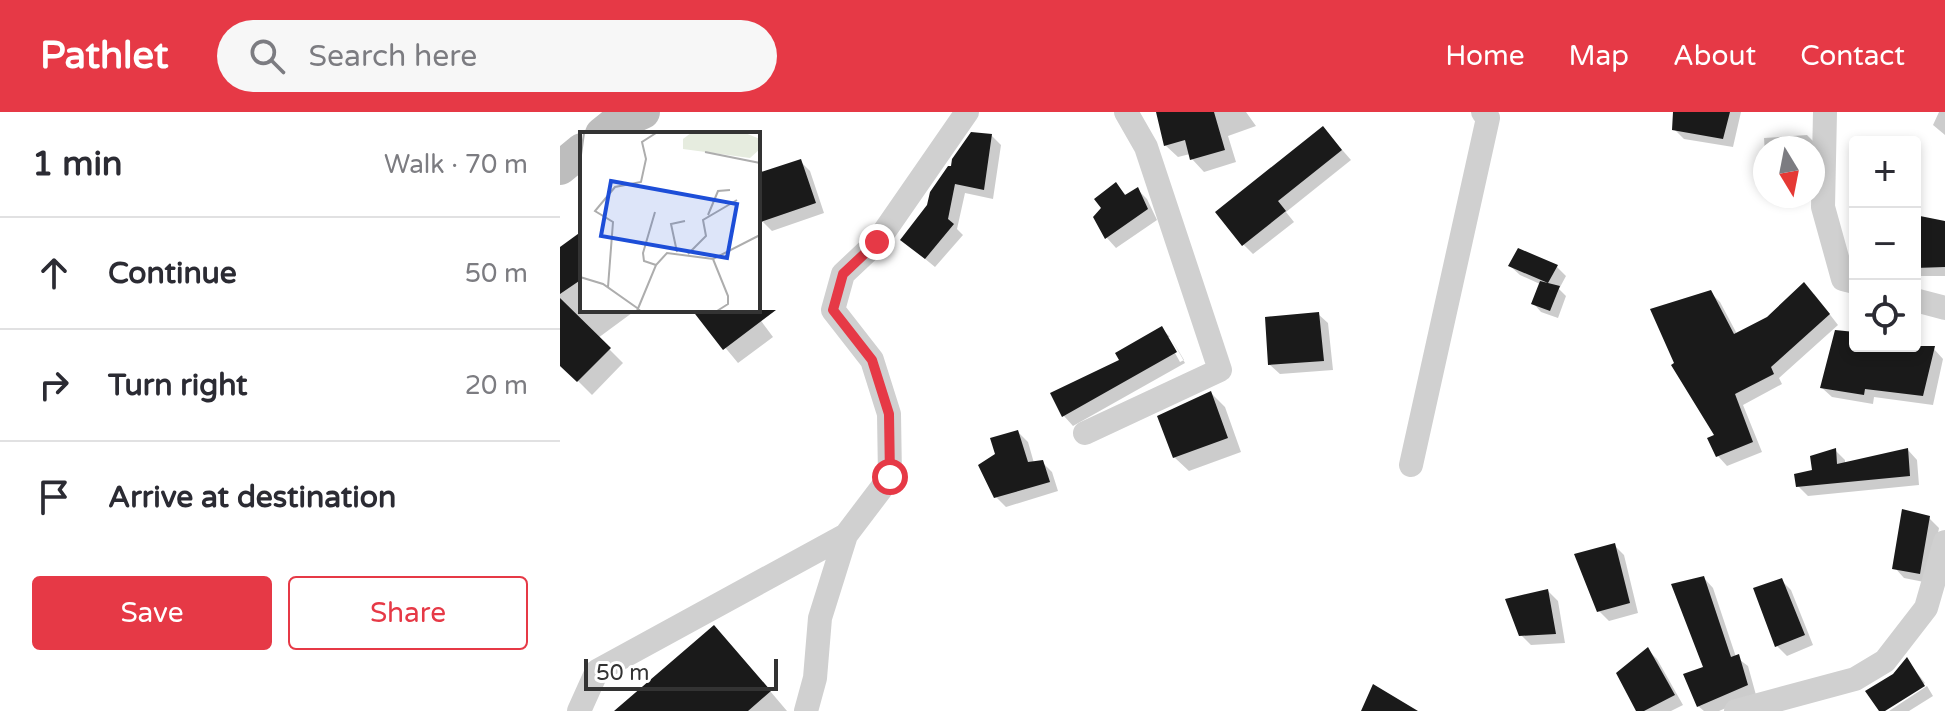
<!DOCTYPE html>
<html lang="en">
<head>
<meta charset="utf-8">
<style>
  :root { --surface:#fff; --page:#f7f7f7; --text:#2b2b33; --muted:#7c7c81; --line:#e1e1e2; --accent:#e63946 }
  body { margin:0; font-family:"Varela Round",sans-serif; background:var(--page); color:var(--text) }
  .controls { position:absolute; right:24px; top:24px; display:grid; overflow:hidden; border-radius:8px; box-shadow:0 4px 12px #0003 }
  .controls button { width:72px; height:72px; display:grid; place-items:center; padding:0; border:0; border-bottom:2px solid var(--line); background:var(--surface); color:var(--text); font:40px sans-serif }
  .compass { position:absolute; left:1193px; top:24px; width:72px; height:72px; border-radius:50%; background:var(--surface); box-shadow:0 4px 12px #0003; rotate:170deg }
  .scale { position:absolute; left:24px; bottom:20px; width:194px; box-sizing:border-box; padding-left:8px; border:4px solid #333; border-top:0; font-size:22px; line-height:28px; white-space:nowrap; color:#333; -webkit-text-stroke:6px #fff; paint-order:stroke }
  .stop { position:absolute; width:24px; height:24px; margin:-18px; border:6px solid #e63946; border-radius:50%; background:#fff }
  .stop.end { background:#e63946; border-color:#fff; box-shadow:0 2px 8px #0008 }
  .list { margin:0; padding:0; list-style:none }
  h2 { display:flex; justify-content:space-between; align-items:center; height:104px; margin:0; padding:0 32px; font-size:34px }
  h2 small { font-size:26px; font-weight:400; color:var(--muted) }
  .list li { display:grid; grid-template-columns:52px 1fr auto; gap:24px; align-items:center; box-sizing:border-box; height:112px; padding:0 32px; border-top:2px solid var(--line) }
  .list b { display:block; font-size:30px; white-space:nowrap }
  .list em { font-size:26px; font-style:normal; color:var(--muted) }
  .actions { display:flex; gap:16px; padding:24px 32px }
  .actions a { flex:1; padding:18px 0; border:2px solid var(--accent); border-radius:8px; text-align:center; font-size:28px; color:var(--accent) }
  .actions .main { background:var(--accent); color:#fff }
  .icon { flex:none; width:44px; height:44px; fill:none; stroke:currentColor; stroke-width:2; stroke-linecap:round; stroke-linejoin:round }
  .map { position:relative; flex:none; width:1385px; height:599px; overflow:hidden }
  header { display:flex; align-items:center; gap:48px; box-sizing:border-box; height:112px; padding:0 40px; background:var(--accent); color:#fff }
  header strong { font-size:38px }
  nav { display:flex; gap:44px; margin-inline-start:auto; font-size:28px }
  .search { width:560px; height:72px; background:var(--page); display:flex; align-items:center; gap:20px; box-sizing:border-box; padding:0 28px; border-radius:44px; color:var(--muted); font-size:30px }
  main { display:flex }
  aside { flex:1; background:var(--surface) }
  .map>svg:first-child { display:block }
  .shadow { fill:#0003 }
  .building { fill:#1a1a1a }
  .lines { fill:none; stroke-linecap:round; stroke-linejoin:round }
  .minor { stroke:#d0d0d0; stroke-width:24 }
  .secondary { stroke:#bdbdbd; stroke-width:34 }
  .route { stroke:#e63946; stroke-width:10 }
  .inset-road { fill:none; stroke:#adadad; stroke-width:2 }
  .view { fill:#1d4ed8; fill-opacity:0.15; stroke:#1d4ed8; stroke-width:4 }
  .inset-edge { fill:none; stroke:#333; stroke-width:4 }
</style>
</head>
<body>
<header>
<strong>Pathlet</strong>
<div class="search"><svg class="icon" aria-label="search" viewBox="0 0 24 24"><circle cx="10" cy="10" r="6"/><path d="M15 15l6 6"/></svg>Search here</div>
<nav><a>Home</a><a>Map</a><a>About</a><a>Contact</a></nav>
</header>
<main>
<aside>
<h2>1 min<small>Walk · 70 m</small></h2>
<ul class="list">
<li><svg class="icon" aria-label="ahead" viewBox="0 0 24 24"><path d="M12 20V5M6 11l6-6 6 6"/></svg><div><b>Continue</b></div><em>50 m</em></li>
<li><svg class="icon" aria-label="right" viewBox="0 0 24 24"><path d="M7 20v-9h11M14 6l5 5-5 5"/></svg><div><b>Turn right</b></div><em>20 m</em></li>
<li><svg class="icon" aria-label="arrive" viewBox="0 0 24 24"><path d="M6 21V4h12l-3 4 3 4H6"/></svg><div><b>Arrive at destination</b></div></li>
</ul>
<div class="actions"><a class="main">Save</a><a>Share</a></div>
</aside>
<div class="map">
<svg width="1385" height="599" viewBox="0 0 1385 599">
  <rect width="100%" height="100%" fill="#fff"/>
  <path class="shadow" d="M598,0H686L696,14L668,24L676,50L644,60L632,47L630,42L618,45L605,33Z
    M1115,0H1181L1173,35L1124,27L1114,17Z
    M1379,0H1385V23L1373,13Z
    M763,16L791,48L726,100L734,110L693,142L683,132Z
    M431,23L441,33L433,87L405,81L397,117L403,123L375,155L342,128Z
    M1247,23L1257,33L1253,36H1205V43L1204,26Z
    M240,49L250,59L264,101L212,119L202,109L198,97V63Z
    M556,73L567,84L578,78L587,87L597,108L556,136L547,126L535,105Z
    M1355,105L1385,111V164H1355Z
    M22,122V198H76L38,226L63,251L32,283L0,251V137Z
    M950,154H996L1006,164L999,177L1006,184L998,206L981,200L974,192L980,172L960,163Z
    M1150,180L1160,190L1177,222L1254,182L1278,213L1219,266L1222,272L1183,293L1202,340L1167,354L1158,344Z
    M134,198H193L213,225L178,251Z
    M758,202L768,211L773,258L720,262L710,253Z
    M601,216L610,225H606L620,250L624,248L611,226L625,251L513,314L504,304L492,282L562,248Z
    M1295,222V234L1355,233L1374,237L1383,247L1373,293L1314,285L1313,292L1272,285L1262,276Z
    M651,281L665,295L681,340L629,359L614,345Z
    M458,320L468,330L474,351L482,350L492,360L498,379L446,395L436,385Z
    M1275,338L1285,348V352L1348,338L1357,348L1359,373L1248,384L1238,374Z
    M1369,406L1379,416L1369,471L1344,466L1335,456Z
    M1054,433L1064,443L1078,501L1049,509L1039,499Z
    M1144,466L1153,476L1176,545L1188,554L1196,583L1159,599H1144L1138,594L1146,556Z
    M1221,468L1231,478L1253,533L1227,544L1217,534L1195,477Z
    M988,479L998,489L1005,531L971,533L961,523Z
    M171,533L227,599H57Z
    M1088,538L1097,547L1123,593L1111,599H1078Z
    M1347,548L1365,571L1321,599L1334,563Z
    M1367,574L1373,584L1349,599H1329Z"/>
  <path class="building" d="M596,0H654L665,38L630,48L625,28L604,34Z
    M1113,0H1170L1163,27L1112,18Z
    M763,14L782,38L718,89L726,99L682,134L655,100Z
    M411,20L432,22L424,78L395,72L388,107L394,112L365,147L340,128L367,93L370,80L388,54H391L392,47Z
    M241,47L256,91L198,111V61Z
    M556,70L565,83L578,75L588,97L545,127L533,105L541,96L534,87Z
    M1355,103L1385,109V155L1355,156Z
    M22,119V167L0,182V135Z
    M958,136L998,153L988,171L948,154Z
    M980,169L1000,174L990,199L971,192Z
    M1244,170L1270,202L1211,255L1214,262L1175,282L1193,330L1156,345L1147,326L1154,323L1111,253L1114,251L1090,197L1151,178L1174,222L1207,205Z
    M0,186L51,236L17,270L0,254Z
    M132,198H216L163,238Z
    M759,200L764,249L708,253L705,205Z
    M602,214L617,240L502,305L490,281L559,248L555,241Z
    M1275,218L1295,220V234H1375L1363,284L1305,277L1304,283L1260,276Z
    M651,279L668,326L613,346L597,304Z
    M458,318L468,350L483,348L490,370L434,386L418,353L435,342L430,326Z
    M1276,336L1277,352L1348,336L1350,364L1236,375L1234,362L1252,358L1250,344Z
    M1342,397L1370,404L1360,462L1332,457Z
    M1055,431L1070,491L1037,500L1014,442Z
    M1144,464L1171,545L1179,542L1188,573L1137,595L1123,562L1143,555L1111,472Z
    M1222,466L1245,523L1215,535L1193,476Z
    M988,477L996,522L959,524L945,487Z
    M154,513L211,579L188,599H54Z
    M1088,535L1115,583L1084,599H1076L1056,561Z
    M1347,545L1365,574L1325,599H1319L1305,579L1333,562Z
    M813,572L858,599H801Z"/>
  <g class="lines">
    <path class="minor" d="M1265,0L1263,95L1283,167L1295,170
      M1355,188L1385,196
      M525,321L660,258L586,35L566,0
      M851,353L928,6L923,0
      M19,599L37,559L286,423L330,365L329,302L312,248L273,198L283,162L317,130L407,0
      M246,599L255,566L260,506L286,423
      M1176,599L1295,567L1325,549L1366,496L1385,430"/>
    <path class="secondary" d="M42,22L52,14L83,0
      M0,56L22,38"/>
  </g>
  <g class="lines">
    <path class="route" d="M317,130L283,162L273,198L312,248L329,302L330,365"/>
  </g>
  <g transform="translate(20 20)">
    <rect width="180" height="180" fill="#fff"/>
    <path d="M111,1H165L180,7V17L170,26L103,17V7Z" fill="#e6ecdf"/>
    <path class="inset-road" d="M125,20L180,31M0,30L4,1M75,80L63,121L64,129L76,133M128,83L138,59L150,58M97,120L91,92L105,89M108,122L126,104L123,88L157,68M133,127L148,164V172L137,179M0,145L23,152L60,178M28,155L33,90L15,79L35,55L61,50L66,27L62,10L76,1M57,179L76,133L87,121L133,127L180,103"/>
    <path class="view" d="M31,49L157,72L147,126L21,104Z"/>
    <rect width="180" height="180" class="inset-edge"/>
  </g>
</svg>
<div class="controls">
<button>+</button>
<button>−</button>
<button><svg class="icon" aria-label="locate" viewBox="0 0 24 24"><circle cx="12" cy="12" r="6"/><path d="M12 2v4M12 18v4M2 12h4M18 12h4"/></svg></button>
</div>
<svg class="compass" viewBox="-18 -18 36 36"><path d="M0-13l5 13h-10z" fill="#e53935"/><path d="M0 13l5-13h-10z" fill="#7c7c81"/></svg>
<div class="scale">50 m</div>
<div class="stop" style="left:330px;top:365px"></div>
<div class="stop end" style="left:317px;top:130px"></div>
</div>
</main>
</body>
</html>
